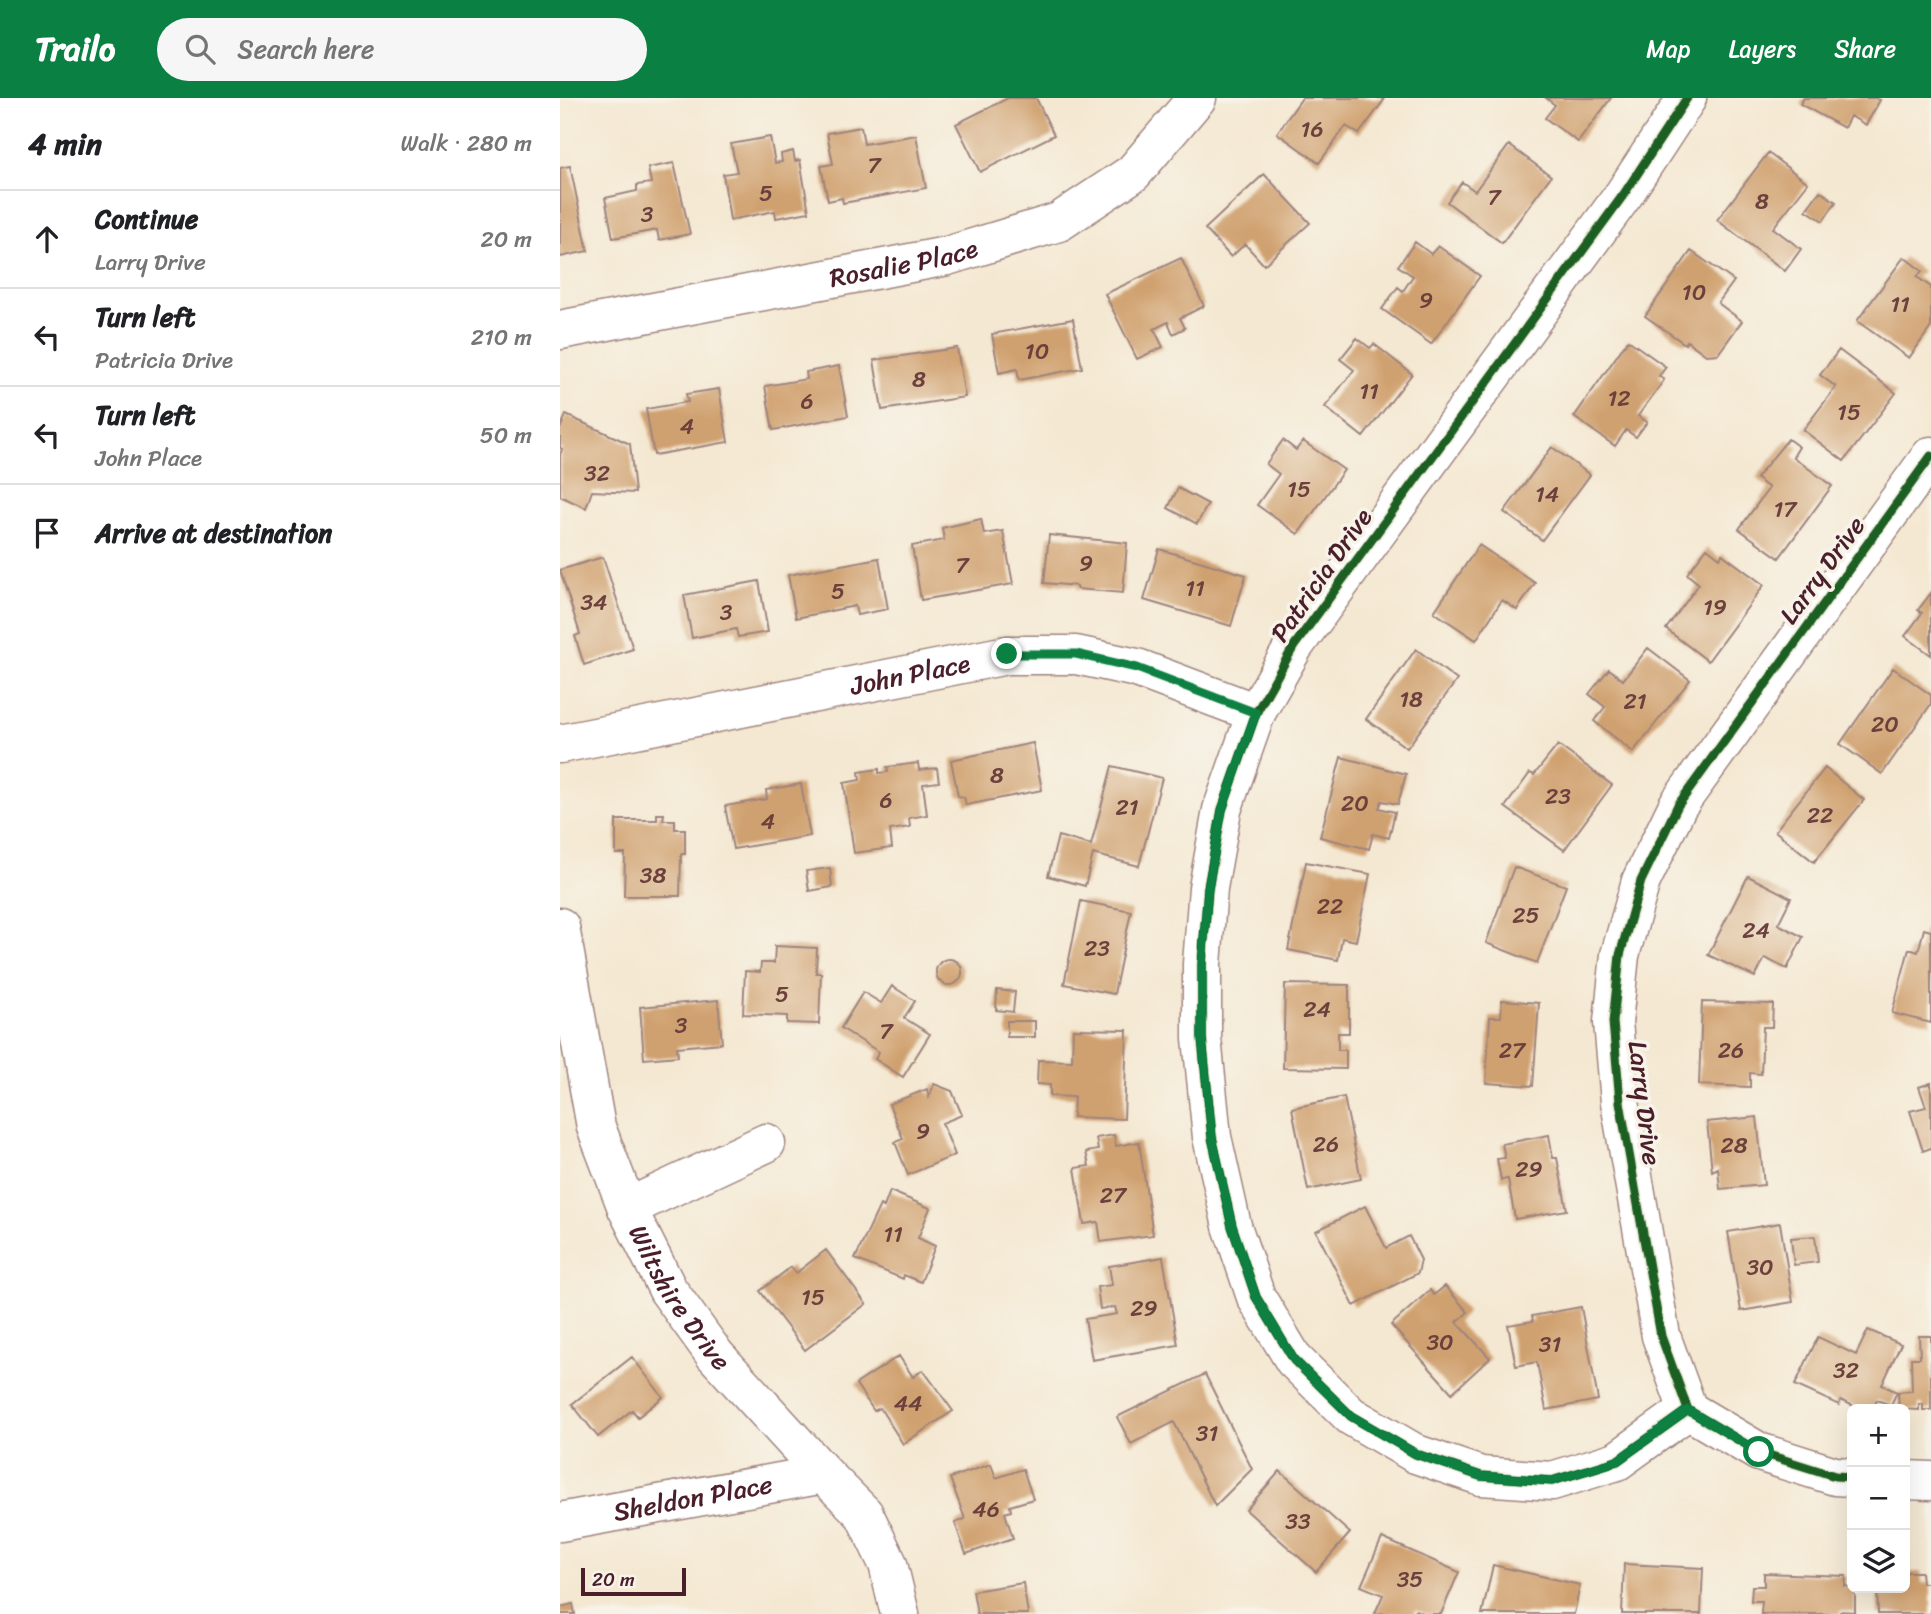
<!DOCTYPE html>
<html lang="en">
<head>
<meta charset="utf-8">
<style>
  :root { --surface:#fff; --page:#f6f6f6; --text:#202124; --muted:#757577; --line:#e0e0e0; --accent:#0b8043 }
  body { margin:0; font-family:Sriracha,sans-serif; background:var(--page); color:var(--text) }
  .controls { position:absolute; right:21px; bottom:21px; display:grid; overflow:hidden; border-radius:10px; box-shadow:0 7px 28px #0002 }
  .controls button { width:63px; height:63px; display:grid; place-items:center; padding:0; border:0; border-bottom:2px solid var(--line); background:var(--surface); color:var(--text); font:35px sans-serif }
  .scale { position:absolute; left:21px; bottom:18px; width:105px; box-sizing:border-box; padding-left:7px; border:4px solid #4a1f2b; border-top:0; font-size:19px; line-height:24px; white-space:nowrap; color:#4a1f2b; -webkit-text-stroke:5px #f7f3e8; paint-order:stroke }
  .stop { position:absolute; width:21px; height:21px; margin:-16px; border:5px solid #0b8043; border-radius:50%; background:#fff }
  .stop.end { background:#0b8043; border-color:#fff; box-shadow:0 2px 7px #0008 }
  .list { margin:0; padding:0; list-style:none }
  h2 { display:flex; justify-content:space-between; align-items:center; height:91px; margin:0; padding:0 28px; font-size:30px }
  h2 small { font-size:23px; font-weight:400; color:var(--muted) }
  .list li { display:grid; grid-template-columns:46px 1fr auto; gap:21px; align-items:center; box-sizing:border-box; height:98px; padding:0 28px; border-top:2px solid var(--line) }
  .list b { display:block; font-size:26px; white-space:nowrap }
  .list p { margin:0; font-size:23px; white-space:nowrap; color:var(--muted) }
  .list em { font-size:23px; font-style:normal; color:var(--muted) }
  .icon { flex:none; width:38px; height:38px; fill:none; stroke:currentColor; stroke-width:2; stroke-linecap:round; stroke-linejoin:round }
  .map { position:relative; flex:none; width:1371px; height:1516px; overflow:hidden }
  header { display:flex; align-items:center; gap:42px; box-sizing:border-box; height:98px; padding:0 35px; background:var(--accent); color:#fff }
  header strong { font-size:33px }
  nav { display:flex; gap:38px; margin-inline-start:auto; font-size:24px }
  .search { width:490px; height:63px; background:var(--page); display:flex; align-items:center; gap:18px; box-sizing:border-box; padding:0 24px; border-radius:38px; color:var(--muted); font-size:26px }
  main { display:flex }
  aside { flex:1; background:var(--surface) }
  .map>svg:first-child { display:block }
  .building { fill:#d0a16f }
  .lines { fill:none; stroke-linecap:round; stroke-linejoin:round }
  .minor-casing { stroke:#9f847e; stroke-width:41 }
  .minor { stroke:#fff; stroke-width:38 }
  .cycleway-casing { stroke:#f7f3e8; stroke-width:13 }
  .cycleway { stroke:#1b5e20; stroke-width:9 }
  .route { stroke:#0b8043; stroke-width:9 }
  .labels { text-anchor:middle; stroke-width:7; stroke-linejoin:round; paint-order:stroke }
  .number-label { font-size:23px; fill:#6c403c }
  .street-label { font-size:26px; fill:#4a1f2b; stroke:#f7f3e8 }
</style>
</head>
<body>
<header>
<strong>Trailo</strong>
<div class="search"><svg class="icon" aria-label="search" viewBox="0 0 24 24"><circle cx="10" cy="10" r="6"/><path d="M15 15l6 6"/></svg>Search here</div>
<nav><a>Map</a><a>Layers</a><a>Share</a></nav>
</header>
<main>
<aside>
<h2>4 min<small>Walk · 280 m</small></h2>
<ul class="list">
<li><svg class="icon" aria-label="ahead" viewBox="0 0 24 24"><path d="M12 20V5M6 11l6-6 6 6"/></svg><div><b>Continue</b><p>Larry Drive</p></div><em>20 m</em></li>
<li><svg class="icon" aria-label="left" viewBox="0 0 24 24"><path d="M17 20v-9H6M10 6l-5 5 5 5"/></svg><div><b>Turn left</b><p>Patricia Drive</p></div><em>210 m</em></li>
<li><svg class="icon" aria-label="left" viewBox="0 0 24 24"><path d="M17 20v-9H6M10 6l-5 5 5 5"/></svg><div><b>Turn left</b><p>John Place</p></div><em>50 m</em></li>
<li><svg class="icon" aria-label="arrive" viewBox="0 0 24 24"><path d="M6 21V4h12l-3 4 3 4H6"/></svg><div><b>Arrive at destination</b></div></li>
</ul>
</aside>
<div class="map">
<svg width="1371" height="1516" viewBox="0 0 1371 1516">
  <rect width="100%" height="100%" fill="#f7f3e8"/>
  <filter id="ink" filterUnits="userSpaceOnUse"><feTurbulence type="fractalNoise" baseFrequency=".0143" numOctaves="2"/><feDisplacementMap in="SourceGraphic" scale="14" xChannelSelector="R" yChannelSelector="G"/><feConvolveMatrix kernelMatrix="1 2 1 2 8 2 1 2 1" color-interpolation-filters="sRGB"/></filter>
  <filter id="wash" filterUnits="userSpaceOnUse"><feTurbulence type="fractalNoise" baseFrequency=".00686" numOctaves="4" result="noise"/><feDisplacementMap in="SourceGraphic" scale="28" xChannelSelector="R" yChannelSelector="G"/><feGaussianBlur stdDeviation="1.57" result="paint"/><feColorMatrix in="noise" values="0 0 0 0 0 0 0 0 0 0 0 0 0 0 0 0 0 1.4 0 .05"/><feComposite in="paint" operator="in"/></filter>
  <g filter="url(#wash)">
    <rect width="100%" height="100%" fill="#f4e8d2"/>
    <g id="blocks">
      <path class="building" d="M448,0H476L494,37L420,74L396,26Z
        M742,0H822L824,2L799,36L786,28L759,65L717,35Z
        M986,0H1051L1018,44L985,20L995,7Z
        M1244,0H1315L1320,2L1306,27L1290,18L1284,30L1240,6Z
        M301,29L304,46L356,37L366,90L283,105L282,100L268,103L261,68L273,66L267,35Z
        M210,39L215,65L222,64L221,56L233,53L235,63L240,62L249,114L216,120L215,113L170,122L163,76L177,74L171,46Z
        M949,47L991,78L942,145L887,104L902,84L915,93Z
        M1208,55L1248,85L1213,130L1241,151L1225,173L1157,122Z
        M114,65L130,136L99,142L97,132L53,140L45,100L77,93V87L91,85L88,70Z
        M10,68L28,153L0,159V70Z
        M704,76L750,125L704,167L685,146L671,159L645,131Z
        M1260,93L1276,104L1263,123L1246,112Z
        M855,144L871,156L878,148L920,178L871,246L822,211L838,189L843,193L853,178L838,168Z
        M1131,153L1174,183L1158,205L1182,223L1158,256L1146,257L1127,243L1125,246L1085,218Z
        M1344,159L1362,173L1357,179L1371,189V229L1349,260L1297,223Z
        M621,160L644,208L620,220L625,230L613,236L608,224L594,231L603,249L577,261L545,196Z
        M513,221L522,270L459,282L457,271L439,275L432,236Z
        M797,240L810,250L814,246L852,276L803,339L765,309L794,272L780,261Z
        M1068,242L1106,269L1099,278L1104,282L1078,318L1087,324L1076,339L1066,332L1055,348L1014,319Z
        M397,250L405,299L322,312L314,262Z
        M1279,252L1336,295L1284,363L1243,332L1276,289L1260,277Z
        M279,268L288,318L213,332L205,288L247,281L246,274Z
        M159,291L168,344L94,357L86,311L128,304L126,296Z
        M6,317L70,346L75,395L32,393L26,410L0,398V357L2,351L0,350V331Z
        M1228,341L1239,349L1233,359L1272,388L1219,460L1179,431L1209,390L1196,380Z
        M723,342L736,352L743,343L784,372L738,436L697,407L719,376L706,366Z
        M992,349L1030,377L982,442L944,414Z
        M618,390L648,406L637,426L608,410Z
        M421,421L424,436L443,433L453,486L361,502L352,448L384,442L382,430Z
        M489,437L567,445L563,495L517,491V488L484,485Z
        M919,447L975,485L957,512L942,502L916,542L874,514Z
        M1147,450L1160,460L1162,456L1204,487L1148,563L1106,531L1139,486L1127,476Z
        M599,451L686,477L671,528L584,502Z
        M43,459L73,551L24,567L15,538L20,536L0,472Z
        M319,460L328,511L297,517L295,508L236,520L228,477Z
        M199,483L208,534L178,539L176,531L132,540L124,497Z
        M1371,495V557L1345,538L1362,515L1358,512Z
        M1088,550L1130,582L1073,654L1034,623L1045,609L1029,596L1049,571L1063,582Z
        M856,551L897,582L847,650L806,621Z
        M1333,570L1371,597V606L1322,676L1280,646Z
        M473,645L482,692L406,707L404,699L398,698L391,662Z
        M998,647L1052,687L1004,752L945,709L970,675L974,677Z
        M781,659L846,676L838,706L822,703L819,710L835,714L829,740L813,736L809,751L760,739Z
        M358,665L359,672L377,670L379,684L363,686L367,717L349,720L350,729L330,732L332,750L294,755L284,685L300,682L299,674L319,671V675L328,674L327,669Z
        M552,668L602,680L579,768L533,756L525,788L488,778L498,738L531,747Z
        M1265,670L1304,702L1254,764L1215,733Z
        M241,686L250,738L173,751L165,708L207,701L206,692Z
        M97,716H104L103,722H115V731H125V756H121L120,798H64L65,756H56V722H97Z
        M746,764L810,776L796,843L782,840L778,862L728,852Z
        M954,769L1006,788L977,865L926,845Z
        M270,770L272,789L249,793L246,773Z
        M1188,778L1231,800L1218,826L1243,839L1227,871L1205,860L1195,879L1148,857Z
        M521,803L571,813L554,896L504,886Z
        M1364,831L1371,833V925L1332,915L1349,851L1358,854Z
        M215,848L257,850L256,875H261L259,926L227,925V918L183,916L185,873L200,874L201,865H214Z
        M376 874a13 13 0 1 1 26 0a13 13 0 1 1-26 0Z
        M725,886L789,887V935H778V952H786V971L723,970Z
        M332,888L355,903L344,920L370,936L343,979L315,961L319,954L281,930L303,894L321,905Z
        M437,892L455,894L453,914L436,912Z
        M158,902L162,945L117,949L118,958L84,961L80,909Z
        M942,902L979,905L973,988L926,985L930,919H941Z
        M1142,904L1213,906L1212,929H1203L1201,976L1190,975V989L1139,987Z
        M447,923H475V939H447Z
        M513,931L567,932L564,1021L513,1019L514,999L490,998V987L477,986L478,962L512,963Z
        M1371,985V1050L1363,1053L1350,1013L1366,1009L1359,989Z
        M374,986L392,993L402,1017L382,1025L395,1057L348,1077L335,1044L343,1041L329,1006L367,991L369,999Z
        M784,999L801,1081L748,1092L732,1010Z
        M1197,1019L1204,1087L1160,1091L1158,1070L1152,1073L1147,1024Z
        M554,1037L556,1048L579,1044L593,1137L541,1144L538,1124L524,1126L515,1070L529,1068L526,1054L538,1052L536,1040Z
        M989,1037L993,1060H997L1007,1112L955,1121L948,1081L941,1082L937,1061L945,1060L942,1046Z
        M330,1093L370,1110L358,1140L375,1148L361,1184L344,1177L343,1181L295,1161L320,1107L324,1109Z
        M805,1108L826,1150L849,1138L861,1162L858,1175L794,1208L756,1133Z
        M1220,1125L1233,1204L1181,1213L1168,1134Z
        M1255,1138L1258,1164L1234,1167L1231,1140Z
        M266,1152L306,1206L245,1252L200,1193L231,1169L236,1175Z
        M603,1159L618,1247L532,1262L525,1221L557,1216L555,1209L540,1211L537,1189L552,1187L549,1168Z
        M885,1188L908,1214L897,1224L930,1260L892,1295L831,1227L870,1192L874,1197Z
        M1021,1209L1038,1302L986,1312L977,1264L956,1268L948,1227L973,1223L972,1218Z
        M1308,1232L1341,1246L1322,1287L1337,1294L1331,1307L1317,1302L1313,1311H1300L1281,1302L1279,1307L1235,1287L1258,1239L1296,1257Z
        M1359,1238H1371V1312H1363V1306H1359V1312L1339,1311L1338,1294L1352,1293L1351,1260H1360Z
        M339,1258L353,1279L363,1272L393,1313L343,1346L320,1310L314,1313L296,1286Z
        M72,1259L103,1299L78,1319L72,1312L38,1339L12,1306Z
        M645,1276L692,1371L655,1408L614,1324L571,1346L557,1319Z
        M431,1366L436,1380L463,1371L473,1401L450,1408L451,1413L445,1415L453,1440L406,1456L395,1425L405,1421L390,1380Z
        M720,1373L790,1435L756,1474L686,1412Z
        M822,1440L899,1474L881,1516H865L855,1512L854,1516L815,1515L823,1497L801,1488Z
        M1064,1466L1143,1470L1141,1516H1062Z
        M933,1467L1020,1487L1014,1516H922Z
        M1345,1474H1361L1362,1485H1371V1516H1318L1317,1490H1345Z
        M1204,1475L1286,1478L1285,1488L1295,1490V1514L1280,1513V1516H1201L1202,1503H1191L1192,1488H1204Z
        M463,1485L468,1516H417L413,1493Z
        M13,1506L15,1516H0V1509Z"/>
    </g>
  </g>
  <g filter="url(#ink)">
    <use href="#blocks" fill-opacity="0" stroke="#9f847e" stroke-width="2"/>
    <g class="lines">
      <g class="minor-casing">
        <g id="minor">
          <path d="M1127,0L1064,96L734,548L696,615L662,712L648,790L642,866V940L652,1039L672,1128L696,1199L734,1262L791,1318L856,1356L921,1378L992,1383L1057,1363L1128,1312"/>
          <path id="s1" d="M0,232L387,158L499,124L573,75L637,0"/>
          <path id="s2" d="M0,646L447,557H516L577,570L696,615"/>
          <path id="s3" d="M0,829L36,1029L67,1110L108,1192L155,1257L264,1376L304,1416L328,1466L340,1516"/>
          <path d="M67,1110L206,1045"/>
          <path d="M1292,1379L1275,1378L1199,1354L1128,1312L1101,1238L1060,1004L1053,924L1060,857L1081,783L1118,707L1371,358"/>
          <path d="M1345,1382L1371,1383"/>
          <path id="s4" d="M0,1424L264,1376"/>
        </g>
      </g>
      <use href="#minor" class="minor"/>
      <g class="cycleway-casing">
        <path id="cycleway" d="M1127,0L1064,96L734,548L696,615L662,712L648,790L642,866V940L652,1039L672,1128L696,1199L734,1262L791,1318L856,1356L921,1378L992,1383L1057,1363L1128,1312
          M1292,1379L1275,1378L1199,1354L1128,1312L1101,1238L1060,1004L1053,924L1060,857L1081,783L1118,707L1371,358"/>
      </g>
      <use href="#cycleway" class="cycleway"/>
    </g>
  </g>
  <g class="lines" filter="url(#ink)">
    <path class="route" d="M447,556H516L577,570L696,615L662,712L648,790L642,866V940L652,1039L672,1128L696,1199L734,1262L791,1318L856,1356L920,1378L992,1383L1057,1363L1128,1312L1199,1354"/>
  </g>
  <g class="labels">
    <g class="number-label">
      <text x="752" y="39">16</text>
      <text x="314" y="75">7</text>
      <text x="206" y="103">5</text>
      <text x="934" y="107">7</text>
      <text x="1202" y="111">8</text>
      <text x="87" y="124">3</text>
      <text x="1134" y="202">10</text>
      <text x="866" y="210">9</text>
      <text x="1340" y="214">11</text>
      <text x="477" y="261">10</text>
      <text x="359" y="289">8</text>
      <text x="809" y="301">11</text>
      <text x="1059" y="308">12</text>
      <text x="247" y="311">6</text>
      <text x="1289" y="322">15</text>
      <text x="127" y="336">4</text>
      <text x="37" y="383">32</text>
      <text x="739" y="399">15</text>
      <text x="987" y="404">14</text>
      <text x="1225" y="419">17</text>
      <text x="526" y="473">9</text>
      <text x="402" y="475">7</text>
      <text x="635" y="498">11</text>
      <text x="278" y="501">5</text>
      <text x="34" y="512">34</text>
      <text x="1155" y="517">19</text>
      <text x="166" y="522">3</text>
      <text x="851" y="609">18</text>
      <text x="1075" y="611">21</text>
      <text x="1325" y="634">20</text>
      <text x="437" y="685">8</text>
      <text x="998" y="706">23</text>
      <text x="326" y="710">6</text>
      <text x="795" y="713">20</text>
      <text x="567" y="717">21</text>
      <text x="1260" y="725">22</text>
      <text x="208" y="731">4</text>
      <text x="93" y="785">38</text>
      <text x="770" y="816">22</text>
      <text x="966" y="825">25</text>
      <text x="1196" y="840">24</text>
      <text x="537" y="858">23</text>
      <text x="222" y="904">5</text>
      <text x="757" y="919">24</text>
      <text x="121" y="935">3</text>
      <text x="326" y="941">7</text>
      <text x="952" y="960">27</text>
      <text x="1171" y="960">26</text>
      <text x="363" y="1041">9</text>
      <text x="766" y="1054">26</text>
      <text x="1174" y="1055">28</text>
      <text x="969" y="1079">29</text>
      <text x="553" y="1105">27</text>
      <text x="333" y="1144">11</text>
      <text x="1200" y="1177">30</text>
      <text x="253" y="1207">15</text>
      <text x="584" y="1218">29</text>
      <text x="880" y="1252">30</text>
      <text x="990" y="1254">31</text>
      <text x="1286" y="1280">32</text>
      <text x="348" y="1313">44</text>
      <text x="647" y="1343">31</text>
      <text x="426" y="1419">46</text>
      <text x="738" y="1431">33</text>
      <text x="850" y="1489">35</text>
    </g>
    <g class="street-label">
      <text dy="9" stroke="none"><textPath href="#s1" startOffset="350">Rosalie Place</textPath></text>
      <text transform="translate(1262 472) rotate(-54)" y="9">Larry Drive</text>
      <text transform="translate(761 477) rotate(-55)" y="9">Patricia Drive</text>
      <text dy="9" stroke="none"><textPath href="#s2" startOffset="357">John Place</textPath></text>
      <text transform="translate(1085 1005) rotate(83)" y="9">Larry Drive</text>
      <text dy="9" stroke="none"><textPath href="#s3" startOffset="394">Wiltshire Drive</textPath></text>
      <text dy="9" stroke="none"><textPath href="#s4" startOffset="135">Sheldon Place</textPath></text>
    </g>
  </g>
</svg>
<div class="controls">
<button>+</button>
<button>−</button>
<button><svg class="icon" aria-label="layers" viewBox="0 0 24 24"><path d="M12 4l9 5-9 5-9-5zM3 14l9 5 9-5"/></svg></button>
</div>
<div class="scale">20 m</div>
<div class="stop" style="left:1199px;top:1354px"></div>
<div class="stop end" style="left:447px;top:556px"></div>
</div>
</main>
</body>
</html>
